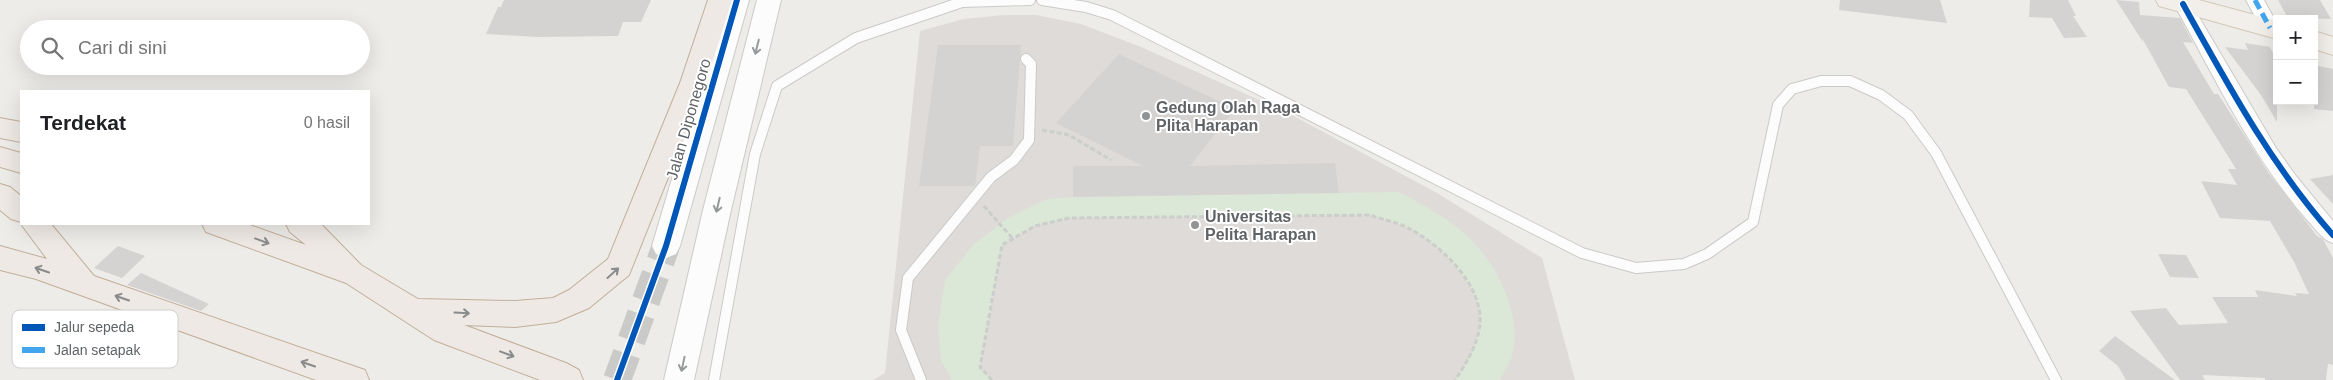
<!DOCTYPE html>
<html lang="id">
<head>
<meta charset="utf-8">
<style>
  :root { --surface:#fff; --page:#f6f6f6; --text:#202124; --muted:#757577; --line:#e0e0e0 }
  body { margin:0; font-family:Arial,sans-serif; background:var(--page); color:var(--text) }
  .controls { position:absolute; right:15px; top:15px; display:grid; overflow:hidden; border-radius:0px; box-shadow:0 5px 20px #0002 }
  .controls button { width:45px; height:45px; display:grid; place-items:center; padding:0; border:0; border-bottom:1px solid var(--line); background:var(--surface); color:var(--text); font:25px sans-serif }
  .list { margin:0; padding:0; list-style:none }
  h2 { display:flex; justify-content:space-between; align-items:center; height:65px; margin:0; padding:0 20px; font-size:21px }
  h2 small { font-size:16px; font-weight:400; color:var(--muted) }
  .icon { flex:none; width:28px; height:28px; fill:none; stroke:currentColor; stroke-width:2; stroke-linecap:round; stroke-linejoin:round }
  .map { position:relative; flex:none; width:2333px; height:380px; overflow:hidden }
  .search { position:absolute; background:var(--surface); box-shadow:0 5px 20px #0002; left:20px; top:20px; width:350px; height:55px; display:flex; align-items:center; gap:12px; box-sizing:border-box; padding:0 18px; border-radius:28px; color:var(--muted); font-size:19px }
  .panel { position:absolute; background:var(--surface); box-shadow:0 5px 20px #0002; left:20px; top:90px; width:350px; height:135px; border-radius:0px }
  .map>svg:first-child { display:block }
  .education { fill:#dedbd8 }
  .green { fill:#dbe7d7 }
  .building { fill:#d5d3d2 }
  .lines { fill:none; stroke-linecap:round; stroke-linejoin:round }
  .secondary-tunnel { stroke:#cacac8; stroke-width:28; stroke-dasharray:28 14; stroke-linecap:butt }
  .lane-casing { stroke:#cacac9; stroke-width:12 }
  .street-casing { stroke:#cacac9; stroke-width:2 }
  .secondary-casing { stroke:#cacac9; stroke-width:2 }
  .primary-casing { stroke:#d2c8ba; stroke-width:2 }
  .highway-casing { stroke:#c1af9a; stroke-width:2 }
  .path { stroke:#cbcecb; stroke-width:3; stroke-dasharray:5 2.5; stroke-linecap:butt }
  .lane { stroke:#fcfcfc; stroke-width:10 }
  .street { fill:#fcfcfc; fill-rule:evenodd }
  .secondary { fill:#fcfcfc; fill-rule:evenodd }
  .primary { fill:#f2efea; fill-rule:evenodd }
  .highway { fill:#eee9e4; fill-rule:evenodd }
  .quiet { stroke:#41a6ee; stroke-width:5; stroke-dasharray:10 5; stroke-linecap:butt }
  .cycleway-casing { stroke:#fff; stroke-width:9 }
  .cycleway { stroke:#0057b8; stroke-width:6 }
  .oneway { stroke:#96999a }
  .oneway2 { stroke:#8a8b8c }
  .poi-dot { fill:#919394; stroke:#fff; stroke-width:2 }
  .labels { text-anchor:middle; stroke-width:4; stroke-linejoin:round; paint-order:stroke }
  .poi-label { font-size:16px; font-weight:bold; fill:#5f6366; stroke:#fff; text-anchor:start }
  .street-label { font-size:16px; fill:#5f6366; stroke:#fff }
  .key { fill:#fff; stroke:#cfd0d1; stroke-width:1 }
  .key-label { font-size:14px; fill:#5f6366 }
</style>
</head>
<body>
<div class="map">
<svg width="2333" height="380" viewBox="0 0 2333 380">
  <rect width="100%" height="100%" fill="#eeece9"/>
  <path class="education" d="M1004,15H1036L1081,24L1141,47L1288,113L1437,193L1542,258L1575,380H873L885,373L920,31L964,19Z"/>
  <path class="green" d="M1399,192C1420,203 1440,214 1458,228C1493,255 1524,312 1512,356C1510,364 1504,372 1500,380H1455C1467,364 1477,345 1480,324C1484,289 1439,244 1410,229C1398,223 1383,220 1370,215L1069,218L1035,226L1002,245L980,367L992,380H952L941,361L938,325L945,280L974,244L1008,218L1047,199L1073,197Z"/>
  <path class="building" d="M504,0H651L641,22H623L618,36L537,37L486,34L498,7H501Z
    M1840,0H1940L1947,23L1839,10Z
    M2030,0H2068L2076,16H2073L2087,37L2064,38L2052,18L2029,17Z
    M2116,0L2139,2L2140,15L2180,18L2193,43L2183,42L2214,94H2218L2268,172L2317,236L2323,239L2333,258V365L2328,364L2326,380H2265V378L2202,375L2205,380H2180L2130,311L2166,308L2179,325L2228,323L2212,297H2258L2255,290L2297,296L2295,293L2309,294L2294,262L2270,221L2220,218L2201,181L2237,185L2228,169H2236L2186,89L2169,87L2142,38L2143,42Z
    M2278,0H2320L2331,19L2288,18Z
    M2245,43L2270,47L2277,61V122L2261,95L2225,47L2248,50Z
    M938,45H1021L1013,146H980L975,186H919Z
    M1119,54L1235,109L1190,166L1335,163L1339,193L1073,197V166H1143L1056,123Z
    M2314,65L2333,69V111L2314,109Z
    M2333,175V204L2310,179Z
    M118,246L145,256L122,278L94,268Z
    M2158,254L2186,255L2199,278L2170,277Z
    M141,273L209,304L201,311L127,285Z
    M2115,336L2175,380H2126L2118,366L2099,351Z"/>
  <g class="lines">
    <path class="secondary-tunnel" d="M617,380L666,246"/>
    <g class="lane-casing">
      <path id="lane" d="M1042,0L1086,7L1112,15L1582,253L1636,268L1684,264L1707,254L1753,222L1778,105L1792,89L1821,81H1850L1881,95L1908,115L1936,153L2056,380
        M714,380L755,154L777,86L856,38L962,2L1030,0
        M921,380L901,330L908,278L991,177L1014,160L1029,140L1031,64L1026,59"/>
    </g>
    <g class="street-casing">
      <path id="street" d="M2177,0H2189L2276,148L2296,176L2333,221V243C2322,240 2316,229 2308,221C2252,157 2215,78 2174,4Z
        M2246,0H2264L2277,24L2276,33L2270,34L2264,33Z"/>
    </g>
    <g class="secondary-casing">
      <path id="secondary" d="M725,0H749L680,246L676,254L666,258L656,254L652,246Z
        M757,0H781L731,210L694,380H664L703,210Z"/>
    </g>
    <g class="primary-casing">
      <path id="primary" d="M2156,0H2199L2277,21V39L2159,6Z
        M2314,31L2333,37V55L2314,49Z"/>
    </g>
    <g class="highway-casing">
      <path id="highway" d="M708,0H732L706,83L629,275L589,308L556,322L515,327L464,325L566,363L579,370L583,380H540L434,340L346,283L206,232L202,224H247L306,245L290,232L286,224H321L361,265L418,299L515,301L553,298L569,290L608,259L680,83Z
        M0,118L21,122V142L0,138Z
        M0,147L21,153V173L0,167Z
        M0,184L10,187L21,196V222L11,219L0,210Z
        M21,224H51L94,276L365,370L369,380H316L36,279L0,270V246L47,259Z"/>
    </g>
    <path class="path" d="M1042,130L1069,135L1111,160
      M984,206L1013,239
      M992,380L980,367L1002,245L1035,226L1069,218L1370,215C1383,220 1398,222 1410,229C1442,246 1483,285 1480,324C1478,344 1466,364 1455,380"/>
    <use href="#lane" class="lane"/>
    <use href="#street" class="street"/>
    <use href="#secondary" class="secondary"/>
    <use href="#primary" class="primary"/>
    <use href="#highway" class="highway"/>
    <path class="quiet" d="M2255,0L2270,28"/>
    <g class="cycleway-casing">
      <path id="cycleway" d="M2183,4C2228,85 2271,165 2333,235
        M617,380L666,246L737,0"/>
    </g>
    <use href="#cycleway" class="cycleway"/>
  </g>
  <defs><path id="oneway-shaft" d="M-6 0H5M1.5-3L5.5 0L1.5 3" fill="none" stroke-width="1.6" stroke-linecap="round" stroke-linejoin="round" transform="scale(1.25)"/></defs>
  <g class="oneway">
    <use href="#oneway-shaft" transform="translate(757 47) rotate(104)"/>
    <use href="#oneway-shaft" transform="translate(718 205) rotate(103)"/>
    <use href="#oneway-shaft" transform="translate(683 364) rotate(102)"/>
  </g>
  <g class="oneway2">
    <use href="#oneway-shaft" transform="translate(262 241) rotate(20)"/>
    <use href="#oneway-shaft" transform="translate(42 270) rotate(-161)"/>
    <use href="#oneway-shaft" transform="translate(613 273) rotate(-42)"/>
    <use href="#oneway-shaft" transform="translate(122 298) rotate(-161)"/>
    <use href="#oneway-shaft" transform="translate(462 313) rotate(3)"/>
    <use href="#oneway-shaft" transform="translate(507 354) rotate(20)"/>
    <use href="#oneway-shaft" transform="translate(308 364) rotate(-161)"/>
  </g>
  <g class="poi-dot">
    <circle cx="1146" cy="116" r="5"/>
    <circle cx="1195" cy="225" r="5"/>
  </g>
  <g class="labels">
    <g class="poi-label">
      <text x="1156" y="113">Gedung Olah Raga<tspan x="1156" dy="18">Plita Harapan</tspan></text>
      <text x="1205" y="222">Universitas<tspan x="1205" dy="18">Pelita Harapan</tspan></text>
    </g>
    <g class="street-label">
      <text transform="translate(688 119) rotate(-74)" y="6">Jalan Diponegoro</text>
    </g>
  </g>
  <rect x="12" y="310" width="166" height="58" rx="8" class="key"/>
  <rect x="22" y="324" width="23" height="7" fill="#0057b8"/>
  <rect x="22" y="347" width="23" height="6" fill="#41a6ee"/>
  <g class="key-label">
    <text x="54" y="332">Jalur sepeda</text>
    <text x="54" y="355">Jalan setapak</text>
  </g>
</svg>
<div class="controls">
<button>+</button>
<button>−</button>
</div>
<div class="search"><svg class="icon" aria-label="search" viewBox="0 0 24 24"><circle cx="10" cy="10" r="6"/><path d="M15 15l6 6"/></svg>Cari di sini</div>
<section class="panel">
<h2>Terdekat<small>0 hasil</small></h2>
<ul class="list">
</ul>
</section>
</div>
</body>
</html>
